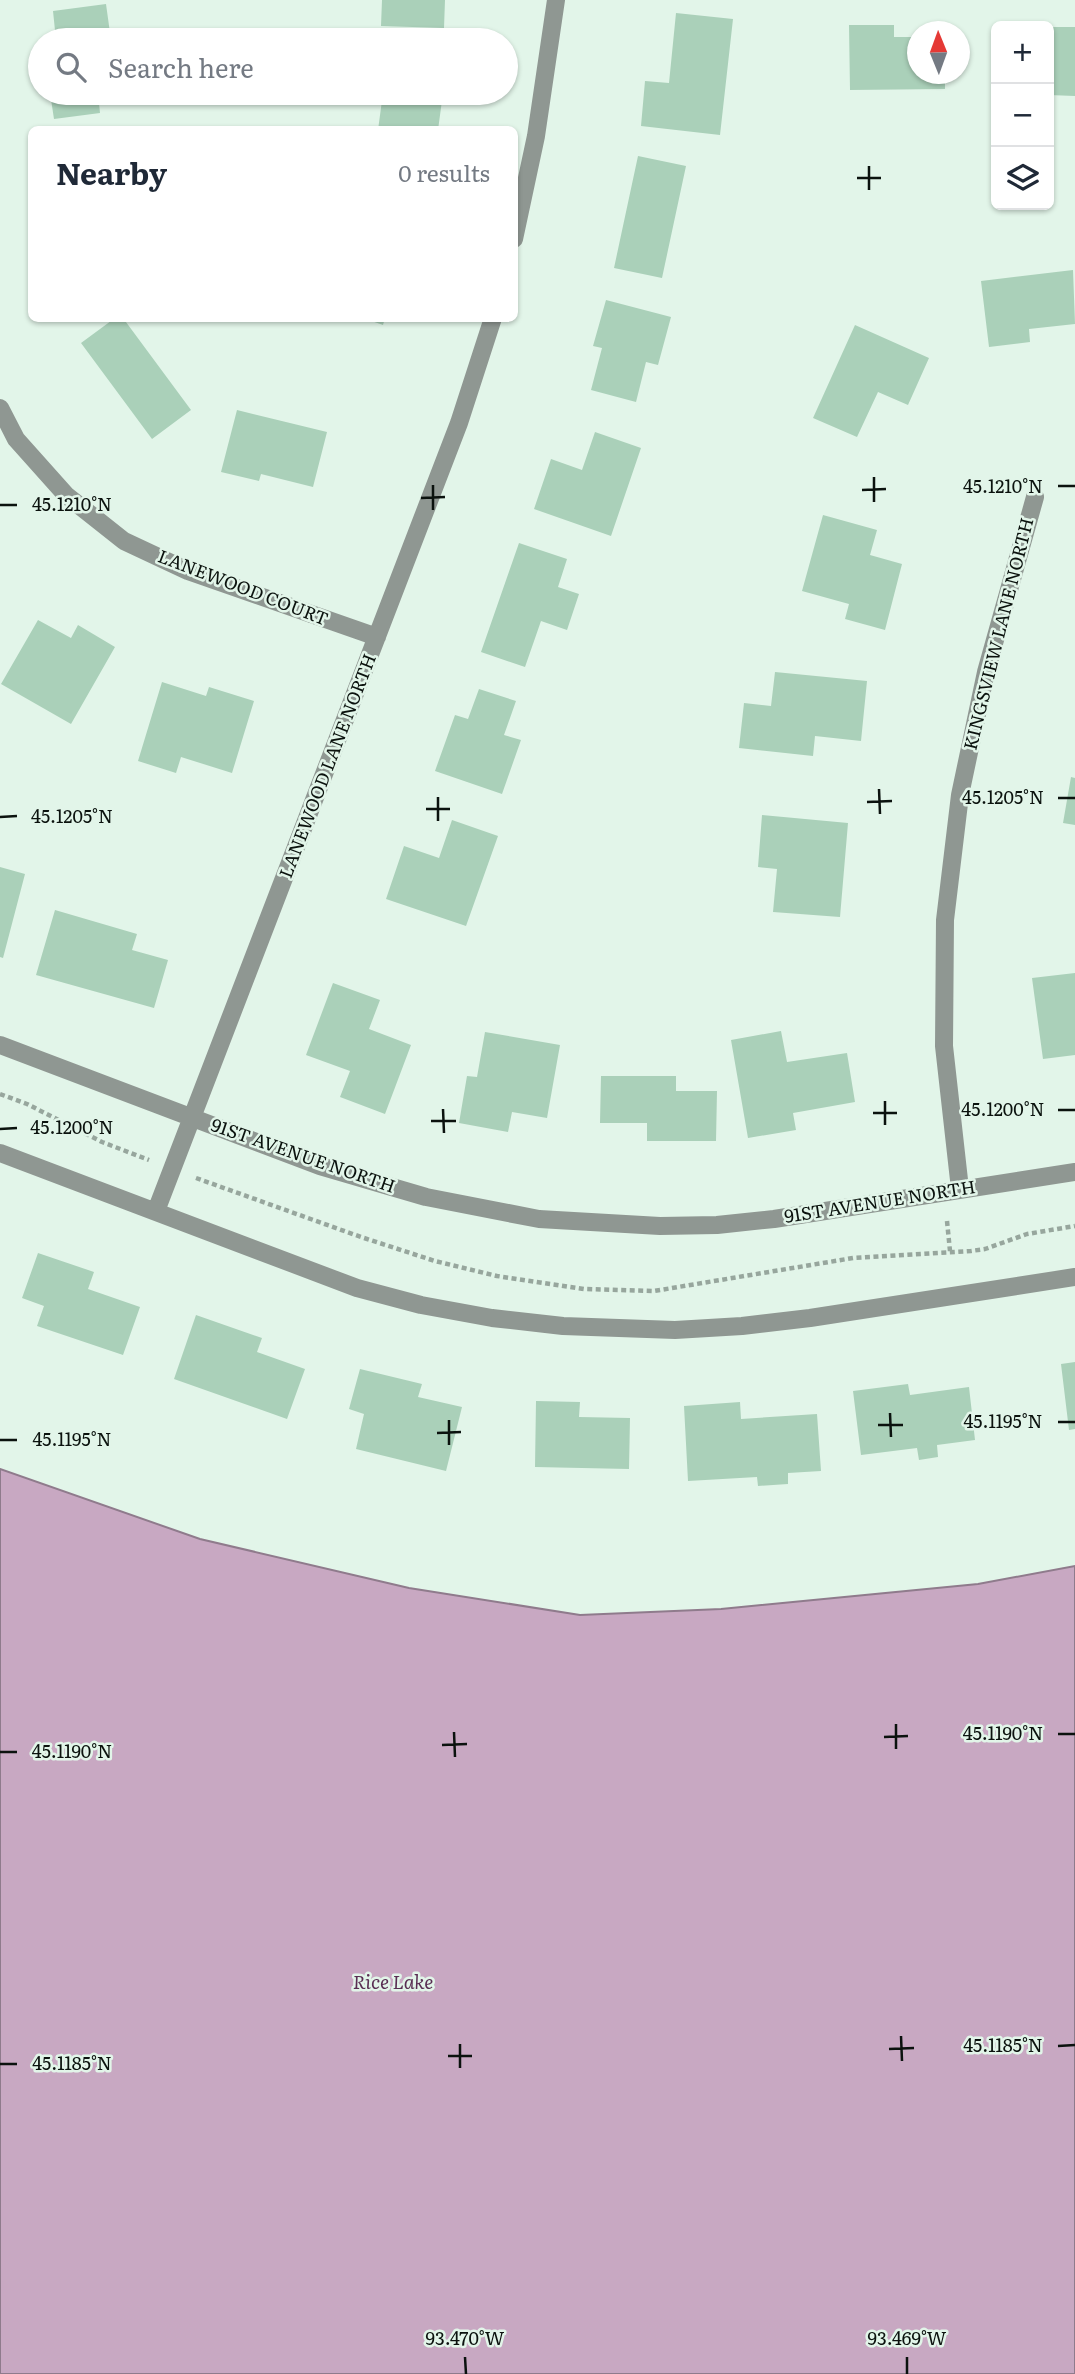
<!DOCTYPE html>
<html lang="en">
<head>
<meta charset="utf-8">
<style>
  :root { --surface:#fff; --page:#f6f6f7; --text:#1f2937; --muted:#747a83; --line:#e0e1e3 }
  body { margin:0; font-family:Literata,serif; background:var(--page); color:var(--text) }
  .controls { position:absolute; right:21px; top:21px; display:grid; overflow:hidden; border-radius:10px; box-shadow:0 2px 5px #0004 }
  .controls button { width:63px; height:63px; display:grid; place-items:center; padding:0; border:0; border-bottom:2px solid var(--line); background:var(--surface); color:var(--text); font:35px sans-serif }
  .compass { position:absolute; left:907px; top:21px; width:63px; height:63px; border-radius:50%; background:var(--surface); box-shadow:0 2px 5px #0004; rotate:359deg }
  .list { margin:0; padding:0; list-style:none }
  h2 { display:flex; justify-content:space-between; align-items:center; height:91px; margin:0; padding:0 28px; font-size:30px }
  h2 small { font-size:23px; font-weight:400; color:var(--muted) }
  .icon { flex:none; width:38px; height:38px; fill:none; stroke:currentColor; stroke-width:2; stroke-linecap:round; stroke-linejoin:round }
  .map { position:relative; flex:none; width:1075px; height:2374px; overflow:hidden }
  .search { position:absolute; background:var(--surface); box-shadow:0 2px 5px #0004; left:28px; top:28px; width:490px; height:77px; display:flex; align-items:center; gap:18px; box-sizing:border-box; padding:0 24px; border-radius:38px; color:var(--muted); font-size:26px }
  .panel { position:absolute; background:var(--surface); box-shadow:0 2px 5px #0004; left:28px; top:126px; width:490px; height:196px; border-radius:10px }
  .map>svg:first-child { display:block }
  .water { fill:#c8a8c2; stroke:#8f7b8c; stroke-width:2 }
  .building { fill:#aad0b9 }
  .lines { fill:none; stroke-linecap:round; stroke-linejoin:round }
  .path { stroke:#97a69d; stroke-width:4.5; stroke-dasharray:5 3.5; stroke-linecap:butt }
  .minor { stroke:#8f9792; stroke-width:18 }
  .ticks { fill:none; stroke:#0b120e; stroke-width:2.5 }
  .labels { text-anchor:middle; stroke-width:5; stroke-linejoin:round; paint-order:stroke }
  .street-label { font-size:18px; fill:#0b120e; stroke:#e2f5e9 }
  .water-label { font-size:19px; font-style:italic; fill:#592e53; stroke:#e2f5e9 }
  .ticks-label { font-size:18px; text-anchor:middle; fill:#0b120e; stroke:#e2f5e9; stroke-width:5; stroke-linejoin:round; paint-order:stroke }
</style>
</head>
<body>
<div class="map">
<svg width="1075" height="2374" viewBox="0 0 1075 2374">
  <rect width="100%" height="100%" fill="#e2f5e9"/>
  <path class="water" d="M0,1469L200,1539L409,1588L580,1615L721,1609L978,1584L1075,1566V2374H0Z"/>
  <path class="building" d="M382,0H445L444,28L381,26Z
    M106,4L111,40H56L53,11Z
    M676,13L733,19L720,135L641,126L645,81L669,83Z
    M849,25H894V37H918V74H945V89L850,90Z
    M1049,27H1075V96L1049,95Z
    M993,35H996V84H993Z
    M50,93H98L100,113L54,119Z
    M383,93H443L438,130H378Z
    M638,156L686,166L662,278L614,268Z
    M1073,270L1075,324L1029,329L1030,342L989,347L981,281Z
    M606,300L671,317L658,365L646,362L636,402L591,390L602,348L593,346Z
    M115,318H123L191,410L152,439L81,343Z
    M363,318H385L383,325Z
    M855,325L929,358L908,405L878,392L857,437L813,418Z
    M237,410L327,432L313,487L261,474L259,481L221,472Z
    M595,432L641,448L611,536L534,509L551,459L582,470Z
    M823,515L877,530L870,555L902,564L885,630L845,619L849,604L802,591Z
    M519,543L567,559L558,587L579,594L567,630L541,621L525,667L481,652Z
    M38,620L71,638L78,625L115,647L71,724L1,684Z
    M775,672L867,681L861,741L815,736L813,756L739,748L744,703L771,706Z
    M162,682L206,696L209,687L254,701L232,773L181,757L176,773L138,761Z
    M479,689L516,701L504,735L521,740L502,794L435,771L455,715L468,719Z
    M1071,777L1075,778V825L1063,823Z
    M762,815L848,823L840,917L773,912L777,869L758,867Z
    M452,820L498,836L466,926L386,899L404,846L439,858Z
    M0,867L25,874L3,958L0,957Z
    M55,910L137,934L132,950L168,960L154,1008L36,975Z
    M1075,973V1055L1043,1059L1032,978Z
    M333,983L380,1000L369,1029L411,1045L385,1114L340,1097L350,1071L306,1055Z
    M781,1031L787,1062L847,1053L855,1102L793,1113L796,1130L748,1138L731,1040Z
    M485,1032L560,1045L547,1118L512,1112L508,1132L459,1123L467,1076L477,1077Z
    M601,1076H676V1091H717L716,1141H647V1123H600Z
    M38,1253L94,1272L88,1289L140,1307L123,1355L37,1326L44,1306L22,1298Z
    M196,1315L262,1338L257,1352L305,1369L287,1419L174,1379Z
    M1075,1362V1429L1069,1430L1061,1364Z
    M360,1369L422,1384L418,1397L462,1407L446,1471L356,1449L364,1414L349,1409Z
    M908,1384L910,1395L969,1387L975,1440L937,1445L938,1457L919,1460L917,1448L861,1455L853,1391Z
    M536,1401L580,1402L579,1417L630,1418L629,1469L535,1467Z
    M740,1402L741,1419L817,1414L821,1471L788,1473V1484L758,1486L757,1477L688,1481L684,1406Z"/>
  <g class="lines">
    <path class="path" d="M0,1094L27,1104L102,1142L149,1160
      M196,1178L361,1237L435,1261L497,1276L584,1289L654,1291L853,1258L971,1251L985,1249L1027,1234L1075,1226
      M947,1221L950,1251"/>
    <path class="minor" d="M514,239L536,136L556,0
      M0,408L16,439L66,495L124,541L188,571L377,637
      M0,1045L320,1166L426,1197L539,1219L660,1226L717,1225L774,1219L1075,1172
      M0,1153L357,1288L421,1305L492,1318L563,1326L675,1330L742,1326L810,1318L1075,1277
      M960,1189L944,1046L945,920L960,795L986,672L1035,497
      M156,1211L459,423L493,318"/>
  </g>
  <path class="ticks" d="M869,166V190M857,178H881M874,477V502M433,485V510M1058,486H1075M862,490L886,489M421,498L445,497M0,505H17M879,789L880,814M438,797V821M1058,798H1075M867,802L892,801M426,809H450M0,817L17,816M885,1101V1125M443,1109L444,1133M1058,1110H1075M873,1113H897M431,1121H456M0,1129L17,1128M890,1413L891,1437M449,1420V1445M1058,1422H1075M878,1425H903M437,1433L461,1432M0,1440H17M896,1724V1749M454,1732L455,1757M1058,1734H1075M884,1737L908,1736M442,1745L467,1744M0,1752H17M901,2036L902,2061M460,2044V2068M1058,2046L1075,2045M889,2049L914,2048M448,2056H472M0,2064H17M465,2357L466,2374M907,2357V2374"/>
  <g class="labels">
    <g class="street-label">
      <text transform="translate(243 588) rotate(21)" y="6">LANEWOOD COURT</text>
      <text transform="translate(999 634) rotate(-76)" y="6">KINGSVIEW LANE NORTH</text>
      <text transform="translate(328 766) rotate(-69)" y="6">LANEWOOD LANE NORTH</text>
      <text transform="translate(303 1156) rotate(19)" y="6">91ST AVENUE NORTH</text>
      <text transform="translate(880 1202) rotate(-9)" y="6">91ST AVENUE NORTH</text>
    </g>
    <g class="water-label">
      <text x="393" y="1989">Rice Lake</text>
    </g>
  </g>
  <g class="ticks-label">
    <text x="1003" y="493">45.1210°N</text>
    <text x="72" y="511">45.1210°N</text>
    <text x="1003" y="804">45.1205°N</text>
    <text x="72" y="823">45.1205°N</text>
    <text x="1003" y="1116">45.1200°N</text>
    <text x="72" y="1134">45.1200°N</text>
    <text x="1003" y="1428">45.1195°N</text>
    <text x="72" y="1446">45.1195°N</text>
    <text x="1003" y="1740">45.1190°N</text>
    <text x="72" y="1758">45.1190°N</text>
    <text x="1003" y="2052">45.1185°N</text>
    <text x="72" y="2070">45.1185°N</text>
    <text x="465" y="2345">93.470°W</text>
    <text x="907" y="2345">93.469°W</text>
  </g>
</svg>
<div class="controls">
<button>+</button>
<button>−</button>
<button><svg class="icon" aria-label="layers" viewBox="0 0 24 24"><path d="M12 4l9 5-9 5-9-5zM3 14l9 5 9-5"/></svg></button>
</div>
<svg class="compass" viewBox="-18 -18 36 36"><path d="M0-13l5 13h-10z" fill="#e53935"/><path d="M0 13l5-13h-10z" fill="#747a83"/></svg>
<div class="search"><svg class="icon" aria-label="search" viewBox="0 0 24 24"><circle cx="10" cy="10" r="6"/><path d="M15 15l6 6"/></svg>Search here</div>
<section class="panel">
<h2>Nearby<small>0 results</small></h2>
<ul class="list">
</ul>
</section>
</div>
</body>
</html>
